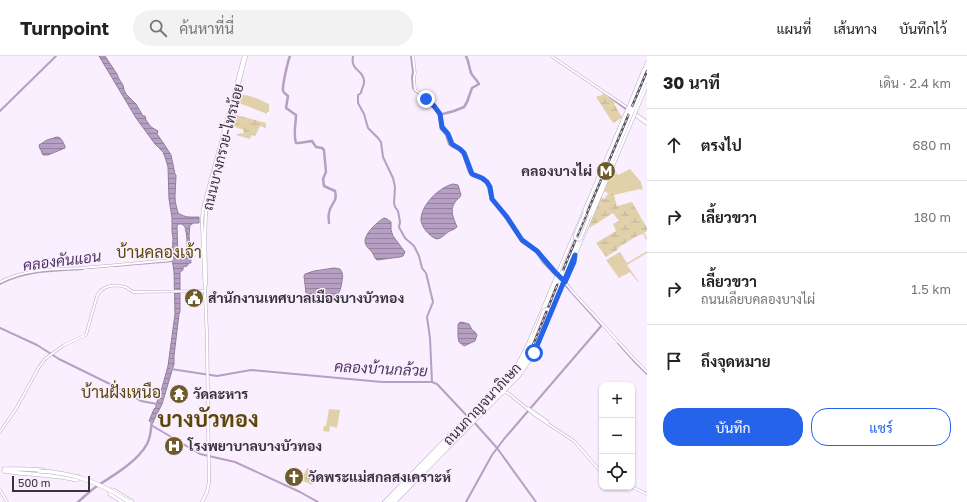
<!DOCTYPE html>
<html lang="th">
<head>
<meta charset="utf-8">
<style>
  :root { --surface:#fff; --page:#f2f2f2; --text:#222; --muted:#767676; --line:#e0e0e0; --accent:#2563eb }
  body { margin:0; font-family:"Golos Text",Sarabun,sans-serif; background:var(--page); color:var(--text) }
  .controls { position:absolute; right:12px; bottom:12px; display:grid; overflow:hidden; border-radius:8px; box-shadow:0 1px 3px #0004 }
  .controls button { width:36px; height:36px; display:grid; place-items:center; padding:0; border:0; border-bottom:1px solid var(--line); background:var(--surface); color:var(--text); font:20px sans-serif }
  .scale { position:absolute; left:12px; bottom:10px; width:78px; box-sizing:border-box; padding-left:4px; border:2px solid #39333d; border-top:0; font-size:11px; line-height:14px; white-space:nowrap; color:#39333d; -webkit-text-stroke:3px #f9efff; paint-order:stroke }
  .stop { position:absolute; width:12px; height:12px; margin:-9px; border:3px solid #2563eb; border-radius:50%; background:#fff }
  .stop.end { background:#2563eb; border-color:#fff; box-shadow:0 1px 4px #0008 }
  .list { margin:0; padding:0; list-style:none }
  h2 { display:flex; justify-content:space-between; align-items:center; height:52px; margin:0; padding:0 16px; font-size:17px }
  h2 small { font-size:13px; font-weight:400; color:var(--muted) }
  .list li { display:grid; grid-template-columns:26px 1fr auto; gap:12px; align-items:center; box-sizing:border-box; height:72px; padding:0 16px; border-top:1px solid var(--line) }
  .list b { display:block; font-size:15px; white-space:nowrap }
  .list p { margin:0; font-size:13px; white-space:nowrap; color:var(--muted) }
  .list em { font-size:13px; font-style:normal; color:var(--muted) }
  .actions { display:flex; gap:8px; padding:12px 16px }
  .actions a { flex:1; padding:9px 0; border:1px solid var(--accent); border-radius:16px; text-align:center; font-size:14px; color:var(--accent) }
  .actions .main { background:var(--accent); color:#fff }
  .icon { flex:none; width:22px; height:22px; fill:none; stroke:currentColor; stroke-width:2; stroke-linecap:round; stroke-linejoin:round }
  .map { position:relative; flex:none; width:647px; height:446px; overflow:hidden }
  header { display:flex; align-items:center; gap:24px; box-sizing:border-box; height:56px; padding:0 20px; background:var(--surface); border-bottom:1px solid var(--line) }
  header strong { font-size:19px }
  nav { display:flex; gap:22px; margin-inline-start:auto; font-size:14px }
  .search { width:280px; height:36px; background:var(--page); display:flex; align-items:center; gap:10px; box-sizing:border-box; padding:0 14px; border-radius:22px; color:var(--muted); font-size:15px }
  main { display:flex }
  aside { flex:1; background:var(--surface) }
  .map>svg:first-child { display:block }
  .green { fill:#e1d1ab }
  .wetland { fill:url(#wetland-marsh) }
  .cemetery { fill:url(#cemetery-stones) }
  .water { fill:url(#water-rules); stroke:#907f9b; fill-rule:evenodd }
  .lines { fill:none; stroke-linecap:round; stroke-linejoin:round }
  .canal { stroke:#b69fc3; stroke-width:2 }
  .river { stroke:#b69fc3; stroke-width:2.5 }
  .tertiary-casing { stroke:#bbabc4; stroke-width:3 }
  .secondary-casing { stroke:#bbabc4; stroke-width:3.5 }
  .primary-casing { stroke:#bbabc4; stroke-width:4.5 }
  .trunk-casing { stroke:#bbabc4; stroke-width:4.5 }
  .tertiary { stroke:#fff; stroke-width:2 }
  .secondary { stroke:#fff; stroke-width:2.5 }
  .primary { stroke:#fff; stroke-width:3.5 }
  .trunk { stroke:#fff; stroke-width:3.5 }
  .rail-casing { stroke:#5b545f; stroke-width:2.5 }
  .rail { stroke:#f9efff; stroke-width:1; stroke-dasharray:3; stroke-linecap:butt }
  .secondary-bridge-casing { stroke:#bbabc4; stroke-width:3.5; stroke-linecap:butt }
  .primary-bridge-casing { stroke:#bbabc4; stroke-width:4.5; stroke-linecap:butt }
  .trunk-bridge-casing { stroke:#bbabc4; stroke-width:4.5; stroke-linecap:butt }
  .secondary-bridge { stroke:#fff; stroke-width:2.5 }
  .primary-bridge { stroke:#fff; stroke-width:3.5 }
  .trunk-bridge { stroke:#fff; stroke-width:3.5 }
  .route { stroke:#2563eb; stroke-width:5 }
  .labels { text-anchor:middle; stroke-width:3; stroke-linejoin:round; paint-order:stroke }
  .street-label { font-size:14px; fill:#39333d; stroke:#f9efff }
  .poi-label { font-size:14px; font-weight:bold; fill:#39333d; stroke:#f9efff; text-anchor:start }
  .water-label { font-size:15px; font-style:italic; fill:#513162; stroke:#f9efff }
  .quarter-label { font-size:16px; fill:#5c4606; stroke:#f9efff }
  .town-label { font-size:22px; font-weight:bold; fill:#5c4606; stroke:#f9efff }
</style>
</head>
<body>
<header>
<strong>Turnpoint</strong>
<div class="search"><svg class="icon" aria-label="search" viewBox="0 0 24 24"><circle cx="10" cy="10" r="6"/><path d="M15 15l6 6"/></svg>ค้นหาที่นี่</div>
<nav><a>แผนที่</a><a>เส้นทาง</a><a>บันทึกไว้</a></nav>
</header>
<main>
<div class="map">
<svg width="647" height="446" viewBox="0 0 647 446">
  <defs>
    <pattern id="wetland-marsh" width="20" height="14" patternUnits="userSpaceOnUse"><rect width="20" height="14" fill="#e1d1ab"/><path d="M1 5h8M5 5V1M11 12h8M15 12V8" fill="none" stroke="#c2b494"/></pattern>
    <pattern id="cemetery-stones" width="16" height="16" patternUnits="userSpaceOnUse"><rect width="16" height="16" fill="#e1d1ab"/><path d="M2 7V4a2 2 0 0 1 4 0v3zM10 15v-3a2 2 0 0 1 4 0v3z" fill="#c2b494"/></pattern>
    <pattern id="water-rules" width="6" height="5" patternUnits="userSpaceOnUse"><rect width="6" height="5" fill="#b69fc3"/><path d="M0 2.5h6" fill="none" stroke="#9582a0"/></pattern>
  </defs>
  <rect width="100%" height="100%" fill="#f9efff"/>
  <path class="green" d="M240,38C245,40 249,39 253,41C259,43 263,46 269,48V56H267V58C257,54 248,50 238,47Z
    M613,112L618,119L630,113L641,126L643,134L640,133L614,139L613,136L609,138L604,135Z
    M647,195V197L627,209L639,226H638L630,216L619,222L606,204L620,196L627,207Z
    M329,353L340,354L337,372L330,370L329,376L323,375L324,370H326Z"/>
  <path class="wetland" d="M603,37L615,46L614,48L622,61L620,63L613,67L596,41L602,39Z
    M232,58L266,67V72L260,70L255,80L252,79L250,83L236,79L237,78H239L240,77L243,78L244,74L229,69Z
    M613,136L617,150L632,146L647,172V175L644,177L647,182V185L643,178L637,180L619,191L617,194L606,201L596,187L616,175L613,168L619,165L613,157L589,172V171L601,141L605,143L607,139Z"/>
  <path class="cemetery" d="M307,412L318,417L312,429L301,424Z"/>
  <path class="water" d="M99,0H105L117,18L119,23L123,29L124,34L126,38L136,48L143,60H145L146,64L151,71L158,75L157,78L164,88L171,99L175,118L176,119C176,126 175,134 175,141C175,147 177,152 178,157C186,162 190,161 199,161V167H194L190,169L189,179L191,207H189L187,210L183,211V214L180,216V256L179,258L174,300V308L162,348L154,364L153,367L149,365L154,353L156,351V348L160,339L168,310L175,258L174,216L172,202L173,182L172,176V162L169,143L168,111L165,101L163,96L155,88L136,62ZM178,168H182L185,171C187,178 189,196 184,201C182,204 181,203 178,203L177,170Z
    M57,81C62,81 63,87 65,90V92L48,99H43L42,97L41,94L40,93L39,89L47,84Z
    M453,128L458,129L461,139C460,142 457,143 455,146C449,155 454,163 457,171C454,174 451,174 448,176C444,179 442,182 437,183C433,182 430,179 427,176C424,173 422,169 421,165C420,150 439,131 453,128Z
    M384,162L387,163L391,166V174L393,180L405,196L403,200L400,201L377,204C374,202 374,199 372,196C370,194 367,191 366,189C361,180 377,166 384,162Z
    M334,212L340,213C343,217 343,220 342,225C341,238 334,246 320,247L314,241L306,237L304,220L305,218L314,215Z
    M461,266L469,268L472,274L475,276L477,279L475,285L464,290L459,286L458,281V269L459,267Z"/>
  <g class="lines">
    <path class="canal" d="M353,0C350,15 364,14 364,25C365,29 361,33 361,37L358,39V47L364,58L368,72L378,82L381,86L383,101L393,122L395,131L394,147L395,151L398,155L400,166L399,171L400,173L405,182L414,190L419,200L422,212L426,217L433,246L427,261L430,282L432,326
      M411,0L413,16L412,21L413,32L415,35L421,38L426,46L433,50L439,59
      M610,41L627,54
      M0,55L56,0
      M113,210L174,205
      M87,212L109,210
      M0,228C25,214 55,215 83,213
      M566,230L601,269
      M0,272L37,289L59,303L116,331L141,345L157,348
      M618,287L634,305L647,318
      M171,313L217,320L251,314L382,326H432L437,328L468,361
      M473,365L497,392L536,446
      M151,369L200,398L235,406L300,436L318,446
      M466,446L492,399L504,383L602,269"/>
    <path class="river" d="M290,0C288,5 282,30 283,35C284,37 286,38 288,40L286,52L296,59C296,68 293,78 296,87H299L312,85L316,91L322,92L324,94L326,116L323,123L324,130L335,135C338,147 330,147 329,157C328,161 329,163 329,167
      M466,0C469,6 469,11 471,17C473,21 477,24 479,28L472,32L467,46L464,51L454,55L439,59L441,73L446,78L449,88L453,91L459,94L463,97L469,116L473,120L481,123L486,126L488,131L491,143L505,161L522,186L536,195L543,206L557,220
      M78,446C84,441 90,435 97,430C113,420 138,405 147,388C151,381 151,372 152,364"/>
    <g class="tertiary-casing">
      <path id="tertiary" d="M413,0L415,17L414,22L415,34L422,38L428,45L435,50L440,58L442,71L448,77L452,88L460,93L464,97L472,118L482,122L487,126L490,131L492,143L507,161L522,183L537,195L545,205L558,219
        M551,0L628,52
        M635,57L647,66
        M634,59L647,68
        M564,225L572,235L635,304L647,316
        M0,226C24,213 54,213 81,212C111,209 141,207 170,204L172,203V193
        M503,337L505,336L508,337L536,360L574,385L602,417
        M528,352L548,366
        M0,376L16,353L39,311L45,303L64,289L86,279L97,240C102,229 115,228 125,231C128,232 130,234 133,236L205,235
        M632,431L647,438
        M0,434L7,446"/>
    </g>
    <g class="secondary-casing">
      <path id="secondary" d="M629,50L644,13
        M636,55L647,29
        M559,214L627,54
        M566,221L634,60
        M565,226L568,221
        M205,230L206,229L205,179L206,153L246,0
        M550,258L562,231
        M202,446L207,436L209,426L207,281L202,165L203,153L207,138L244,0
        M384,446L516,311L527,290L555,224
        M395,446L519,320L532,301L541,280"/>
    </g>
    <g class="primary-casing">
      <path id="primary" d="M4,413H21L43,414
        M4,415C29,419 53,418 77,424L79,422L78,420
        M123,446L110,438V434H112L115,435L132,446"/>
    </g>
    <g class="trunk-casing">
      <path id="trunk" d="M645,15L647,7
        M631,52L647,13
        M633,54L647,21
        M588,162L631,58
        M562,216L629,56
        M564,219L585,168
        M545,255L557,226
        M388,446L517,313L525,300L536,277
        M392,446L520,315L532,295L560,229"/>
    </g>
    <use href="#tertiary" class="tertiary"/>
    <use href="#secondary" class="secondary"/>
    <use href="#primary" class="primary"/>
    <use href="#trunk" class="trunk"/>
    <g class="rail-casing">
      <path id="rail" d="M531,294L568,202L647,15"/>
    </g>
    <use href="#rail" class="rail"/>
    <g class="secondary-bridge-casing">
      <path id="secondary-bridge" d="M627,54L629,50
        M634,60L636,55
        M585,156L575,179V182L579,184L581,182L590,159
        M555,224L559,214
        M562,231L566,221
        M534,279L544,254L546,253H548L550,256L540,280"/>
    </g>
    <g class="primary-bridge-casing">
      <path id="primary-bridge" d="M39,415C75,417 99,426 129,446"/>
    </g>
    <g class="trunk-bridge-casing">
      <path id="trunk-bridge" d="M629,56L631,52
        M631,58L633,54
        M557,226L562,216
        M560,229L564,219"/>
    </g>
    <use href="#secondary-bridge" class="secondary-bridge"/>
    <use href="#primary-bridge" class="primary-bridge"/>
    <use href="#trunk-bridge" class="trunk-bridge"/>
  </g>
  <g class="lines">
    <path class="route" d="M426,43L434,50L440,58L442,71L448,78L452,88L460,93L464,97L472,118L482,122L487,126L490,131L492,143L507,161L522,184L537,195L555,216L565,226L574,206L575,199C561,232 548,264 534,297"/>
  </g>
  <defs>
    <g id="metro-disc" transform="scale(1)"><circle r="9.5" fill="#6f5b2a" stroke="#f9efff"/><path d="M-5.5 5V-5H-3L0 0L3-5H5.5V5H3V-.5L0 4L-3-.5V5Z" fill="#fff"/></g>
    <g id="civic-disc" transform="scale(1)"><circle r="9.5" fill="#6f5b2a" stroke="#f9efff"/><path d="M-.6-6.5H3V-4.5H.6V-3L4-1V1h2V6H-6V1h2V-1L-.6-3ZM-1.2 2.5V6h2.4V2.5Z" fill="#fff"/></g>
    <g id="temple-disc" transform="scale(1)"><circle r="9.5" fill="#6f5b2a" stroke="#f9efff"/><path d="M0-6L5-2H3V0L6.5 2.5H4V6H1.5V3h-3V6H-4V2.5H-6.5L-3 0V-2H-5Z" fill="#fff"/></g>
    <g id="hospital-disc" transform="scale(1)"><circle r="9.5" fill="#6f5b2a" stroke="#f9efff"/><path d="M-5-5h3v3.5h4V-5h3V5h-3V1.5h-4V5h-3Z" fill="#fff"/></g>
    <g id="church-disc" transform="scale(1)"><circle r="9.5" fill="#6f5b2a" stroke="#f9efff"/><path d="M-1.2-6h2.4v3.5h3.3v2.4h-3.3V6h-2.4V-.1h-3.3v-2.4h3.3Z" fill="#fff"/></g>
  </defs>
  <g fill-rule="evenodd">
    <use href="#metro-disc" x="606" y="115"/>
    <use href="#civic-disc" x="194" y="242"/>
    <use href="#temple-disc" x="179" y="338"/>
    <use href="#hospital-disc" x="174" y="390"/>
    <use href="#church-disc" x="294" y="421"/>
  </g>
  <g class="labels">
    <g class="street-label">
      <text transform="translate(223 91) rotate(-76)" y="5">ถนนบางกรวย-ไทรน้อย</text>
      <text transform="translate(482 348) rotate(-47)" y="5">ถนนกาญจนาภิเษก</text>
    </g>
    <g class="poi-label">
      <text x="592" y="120" text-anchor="end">คลองบางไผ่</text>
      <text x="208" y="247">สำนักงานเทศบาลเมืองบางบัวทอง</text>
      <text x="193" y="343">วัดละหาร</text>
      <text x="188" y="395">โรงพยาบาลบางบัวทอง</text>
      <text x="308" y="426">วัดพระแม่สกลสงเคราะห์</text>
    </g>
    <g class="water-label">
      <text transform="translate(62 205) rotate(-7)" y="5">คลองคันแอน</text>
      <text transform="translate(381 313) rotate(3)" y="5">คลองบ้านกล้วย</text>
    </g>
    <g class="quarter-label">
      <text x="159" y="202">บ้านคลองเจ้า</text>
      <text x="121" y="342">บ้านฝั่งเหนือ</text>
    </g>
    <g class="town-label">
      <text x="208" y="371">บางบัวทอง</text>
    </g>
  </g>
</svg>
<div class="controls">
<button>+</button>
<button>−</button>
<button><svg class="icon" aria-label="locate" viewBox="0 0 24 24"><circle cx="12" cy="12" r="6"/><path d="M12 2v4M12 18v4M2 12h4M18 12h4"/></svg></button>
</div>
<div class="scale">500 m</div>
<div class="stop" style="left:534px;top:297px"></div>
<div class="stop end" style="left:426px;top:43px"></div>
</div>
<aside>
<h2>30 นาที<small>เดิน · 2.4 km</small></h2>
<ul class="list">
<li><svg class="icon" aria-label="ahead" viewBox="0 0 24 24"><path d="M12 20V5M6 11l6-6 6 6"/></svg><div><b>ตรงไป</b></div><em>680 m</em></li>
<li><svg class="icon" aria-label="right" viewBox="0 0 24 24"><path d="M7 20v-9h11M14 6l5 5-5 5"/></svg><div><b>เลี้ยวขวา</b></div><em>180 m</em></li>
<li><svg class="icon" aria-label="right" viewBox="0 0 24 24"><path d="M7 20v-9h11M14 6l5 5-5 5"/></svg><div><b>เลี้ยวขวา</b><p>ถนนเลียบคลองบางไผ่</p></div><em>1.5 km</em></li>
<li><svg class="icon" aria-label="arrive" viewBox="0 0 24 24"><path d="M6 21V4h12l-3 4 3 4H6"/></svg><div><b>ถึงจุดหมาย</b></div></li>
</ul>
<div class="actions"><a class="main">บันทึก</a><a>แชร์</a></div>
</aside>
</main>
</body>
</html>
